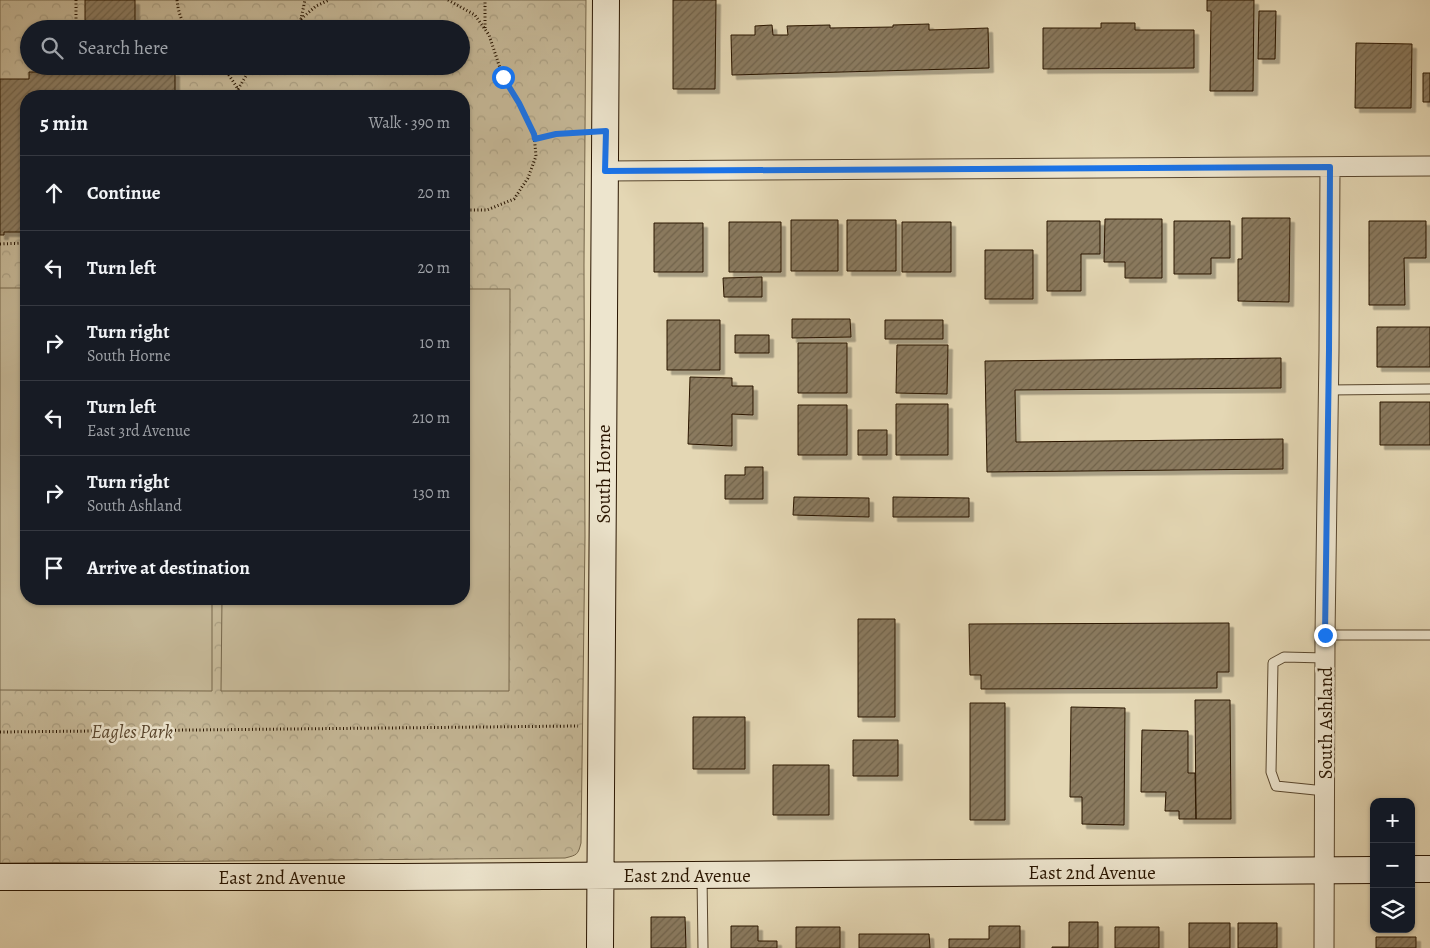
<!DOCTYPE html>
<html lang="en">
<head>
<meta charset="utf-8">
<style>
  :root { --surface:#171b24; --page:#20242c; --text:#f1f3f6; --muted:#9ea1a6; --line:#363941 }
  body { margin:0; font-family:Alegreya,serif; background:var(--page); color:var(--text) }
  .controls { position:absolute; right:15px; bottom:15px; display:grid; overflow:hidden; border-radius:10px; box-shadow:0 1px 4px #0004 }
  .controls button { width:45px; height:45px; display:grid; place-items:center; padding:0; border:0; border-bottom:1px solid var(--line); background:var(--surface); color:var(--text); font:25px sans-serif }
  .stop { position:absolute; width:15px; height:15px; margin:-11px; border:4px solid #1a73e8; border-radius:50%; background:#fff }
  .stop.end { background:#1a73e8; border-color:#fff; box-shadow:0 1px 5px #0008 }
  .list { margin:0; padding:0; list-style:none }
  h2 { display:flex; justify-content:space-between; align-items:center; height:65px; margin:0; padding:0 20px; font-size:21px }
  h2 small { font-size:16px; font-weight:400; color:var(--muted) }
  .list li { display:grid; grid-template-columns:32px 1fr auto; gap:15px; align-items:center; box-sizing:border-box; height:75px; padding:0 20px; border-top:1px solid var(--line) }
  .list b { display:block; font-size:19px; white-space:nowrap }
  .list p { margin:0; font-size:16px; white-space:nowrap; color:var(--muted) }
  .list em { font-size:16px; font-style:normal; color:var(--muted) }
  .icon { flex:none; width:28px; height:28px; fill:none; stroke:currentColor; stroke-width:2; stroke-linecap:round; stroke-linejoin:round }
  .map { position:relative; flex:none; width:1430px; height:948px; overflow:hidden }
  .search { position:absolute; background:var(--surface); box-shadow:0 1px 4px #0004; left:20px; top:20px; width:450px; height:55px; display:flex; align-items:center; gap:12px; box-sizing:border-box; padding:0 18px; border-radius:28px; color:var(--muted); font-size:19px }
  .panel { position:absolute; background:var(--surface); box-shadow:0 1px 4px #0004; left:20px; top:90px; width:450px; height:515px; border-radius:20px }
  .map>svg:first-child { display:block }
  .park { fill:url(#park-crowns); stroke:#76664a; fill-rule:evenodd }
  .pitch { fill:#c4b695; stroke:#76664a }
  .building { fill:url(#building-hatch); stroke:#291500; filter:url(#shadow) }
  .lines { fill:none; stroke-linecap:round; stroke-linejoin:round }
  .lane-casing { stroke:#58462d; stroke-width:11 }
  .street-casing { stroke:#58462d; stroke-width:21 }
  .secondary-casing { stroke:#291500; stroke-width:28 }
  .path { stroke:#291500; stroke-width:3; stroke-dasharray:1 2.5; stroke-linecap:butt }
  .lane { stroke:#ede5ce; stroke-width:9 }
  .street { stroke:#ede5ce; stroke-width:19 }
  .secondary { stroke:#ede5ce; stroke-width:26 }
  .route { stroke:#1a73e8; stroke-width:6 }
  .labels { text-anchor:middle; stroke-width:5; stroke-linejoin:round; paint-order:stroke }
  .street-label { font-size:19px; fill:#291500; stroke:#ede5ce }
  .park-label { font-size:19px; font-style:italic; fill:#58452d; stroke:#ede5ce }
</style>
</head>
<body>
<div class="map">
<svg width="1430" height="948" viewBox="0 0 1430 948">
  <defs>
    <pattern id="park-crowns" width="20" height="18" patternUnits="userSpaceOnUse" patternTransform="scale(1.25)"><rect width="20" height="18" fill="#c4b695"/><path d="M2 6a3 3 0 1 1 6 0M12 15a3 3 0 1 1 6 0" fill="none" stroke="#a89c7f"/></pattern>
    <pattern id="building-hatch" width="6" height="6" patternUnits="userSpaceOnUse" patternTransform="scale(1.25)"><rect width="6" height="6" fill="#8a7a5e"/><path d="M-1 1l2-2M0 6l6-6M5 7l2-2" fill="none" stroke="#71634b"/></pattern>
    <filter id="shadow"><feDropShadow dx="4.5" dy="4.5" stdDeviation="0" flood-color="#0004"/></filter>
  </defs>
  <rect width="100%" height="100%" fill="#e4d7b4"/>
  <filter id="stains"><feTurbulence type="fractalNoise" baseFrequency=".004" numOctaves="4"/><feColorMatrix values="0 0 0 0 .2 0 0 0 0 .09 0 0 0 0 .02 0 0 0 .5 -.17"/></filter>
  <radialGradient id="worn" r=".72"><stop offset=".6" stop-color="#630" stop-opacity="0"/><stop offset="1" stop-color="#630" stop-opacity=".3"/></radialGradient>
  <path class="park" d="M0,0H586L584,265L585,537L581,843C578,855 577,855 565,858L0,863ZM29,29H461V66H29ZM26,96H464V599H26Z"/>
  <path class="pitch" d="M0,288H26V599H212V691L0,690Z
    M464,289H510L509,691H221L222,599H464Z"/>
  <path class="building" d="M85,0H135V21H85Z
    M673,0H716L715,89H673Z
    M1207,0H1254L1253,91H1210L1211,11H1207Z
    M1259,11H1276L1275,59H1258Z
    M1101,23H1135V30H1194V68L1043,69V28H1101Z
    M929,24V30L988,28L989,68L732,75L731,35H755V26L772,25L773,35H788L787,26L830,25V28L893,27V25Z
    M1356,43L1412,44L1411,108H1355Z
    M29,72H175V96H26V213H23V232H4V235H0V79H29Z
    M1423,73H1430V102H1423Z
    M1242,218H1290L1289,302L1238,301V259H1242Z
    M1105,219H1162V278H1125V262H1104Z
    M791,220H838V271H791Z
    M847,220H896V271H847Z
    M1047,221H1100V254H1081V291H1047Z
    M1174,221H1230V258H1211V274H1174Z
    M1369,221H1426V258H1404L1405,305H1369Z
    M729,222H781V272H729Z
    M902,222H951V272H902Z
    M654,223H703V272H654Z
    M985,250H1033V299H985Z
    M762,277V297H724L723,278Z
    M792,319H850L851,337L792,338Z
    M667,320H720V370H667Z
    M885,320H943V339H885Z
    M1377,327H1430V367H1377Z
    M735,335H769V353H735Z
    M798,343H847V393H798Z
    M897,345H948L947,394L896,393Z
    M1281,358V388L1015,390L1016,442L1283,439V469L987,472L985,361Z
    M690,377L732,378V386H753V415L732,414V446L688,444Z
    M1380,402H1430V445H1380Z
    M896,404H948V455H896Z
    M798,405H847V455H798Z
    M858,430H887V455H858Z
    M745,467H763V499H725V475H745Z
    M794,497L869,498V517L793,515Z
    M893,497L969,498V517H893Z
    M858,619H895V717H858Z
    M1229,623V672H1217V688L981,689V675H970L969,624Z
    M1195,700H1230L1231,819H1196Z
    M970,703H1005V820H970Z
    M1071,707L1125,708L1124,825L1082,824V797H1070Z
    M693,717H745V769H693Z
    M1142,730L1188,731V773H1195L1196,819H1179V811H1165L1166,792H1141Z
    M853,740H898V776H853Z
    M773,765H829V815H773Z
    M651,917H685L686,948H651Z
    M1069,922H1098V948H1052V947H1069Z
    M1189,923H1230V948H1189Z
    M1238,923H1277V948H1238Z
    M731,926H758V941H777V948H731Z
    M989,926H1020V948H949V939H989Z
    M796,927H840V948H796Z
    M1115,927H1159V948H1115Z
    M859,934H929L930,948H859Z
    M1376,937H1416V948H1376Z"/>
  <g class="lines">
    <g class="lane-casing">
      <path id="lane" d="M1328,390L1430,389
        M1325,635H1430
        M1325,658L1284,657L1273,663L1271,772L1276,786L1325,791
        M702,876L703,948"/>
    </g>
    <g class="street-casing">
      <path id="street" d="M605,171L1430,166
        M1324,948L1325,635L1329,350L1330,167"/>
    </g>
    <g class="secondary-casing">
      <path id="secondary" d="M1411,869H1430
        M0,877H401L1374,870
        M600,948L606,0"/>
    </g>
    <path class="path" d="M177,0C178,11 181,20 187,29
      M448,0L475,15L489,35L503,77L519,103L534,134L536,156L528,178L514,199L487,210H464
      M301,19L316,6L329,0
      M485,28V0
      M76,29V0
      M296,29L301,19L305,0
      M223,66L238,89L239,96
      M238,89L252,66
      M535,139L556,134L581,132
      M0,244L26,243
      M0,732L578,726"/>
    <use href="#lane" class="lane"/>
    <use href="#street" class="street"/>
    <use href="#secondary" class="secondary"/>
  </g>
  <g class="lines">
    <path class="route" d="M503,77L519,103L534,134L535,139L556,134L606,131L605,171L1330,167L1329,350L1325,635"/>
  </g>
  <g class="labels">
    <g class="street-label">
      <text transform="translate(603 474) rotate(-90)" y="7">South Horne</text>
      <text transform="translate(1325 723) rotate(-90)" y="7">South Ashland</text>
      <text x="1092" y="879">East 2nd Avenue</text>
      <text x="687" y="882">East 2nd Avenue</text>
      <text x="282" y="884">East 2nd Avenue</text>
    </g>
    <g class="park-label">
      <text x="132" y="738">Eagles Park</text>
    </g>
  </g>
  <rect width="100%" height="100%" filter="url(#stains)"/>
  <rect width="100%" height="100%" fill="url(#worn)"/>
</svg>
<div class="controls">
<button>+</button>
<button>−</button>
<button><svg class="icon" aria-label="layers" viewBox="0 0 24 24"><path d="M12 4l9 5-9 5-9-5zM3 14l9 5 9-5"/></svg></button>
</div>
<div class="stop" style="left:503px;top:77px"></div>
<div class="stop end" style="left:1325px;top:635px"></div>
<div class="search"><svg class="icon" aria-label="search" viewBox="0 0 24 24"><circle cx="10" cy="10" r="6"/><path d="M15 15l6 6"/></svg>Search here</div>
<section class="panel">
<h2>5 min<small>Walk · 390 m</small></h2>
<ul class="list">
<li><svg class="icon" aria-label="ahead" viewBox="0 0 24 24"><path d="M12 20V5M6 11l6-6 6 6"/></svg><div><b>Continue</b></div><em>20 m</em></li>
<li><svg class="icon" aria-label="left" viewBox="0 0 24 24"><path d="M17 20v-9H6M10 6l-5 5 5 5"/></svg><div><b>Turn left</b></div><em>20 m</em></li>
<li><svg class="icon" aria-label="right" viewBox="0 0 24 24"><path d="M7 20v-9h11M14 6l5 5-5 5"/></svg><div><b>Turn right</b><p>South Horne</p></div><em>10 m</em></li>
<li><svg class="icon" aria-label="left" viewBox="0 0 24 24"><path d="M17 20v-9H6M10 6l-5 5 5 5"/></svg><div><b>Turn left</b><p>East 3rd Avenue</p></div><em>210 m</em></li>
<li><svg class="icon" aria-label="right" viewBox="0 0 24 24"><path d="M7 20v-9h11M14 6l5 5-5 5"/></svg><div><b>Turn right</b><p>South Ashland</p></div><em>130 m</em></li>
<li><svg class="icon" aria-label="arrive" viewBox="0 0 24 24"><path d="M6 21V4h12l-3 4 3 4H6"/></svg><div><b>Arrive at destination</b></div></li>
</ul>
</section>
</div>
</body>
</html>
